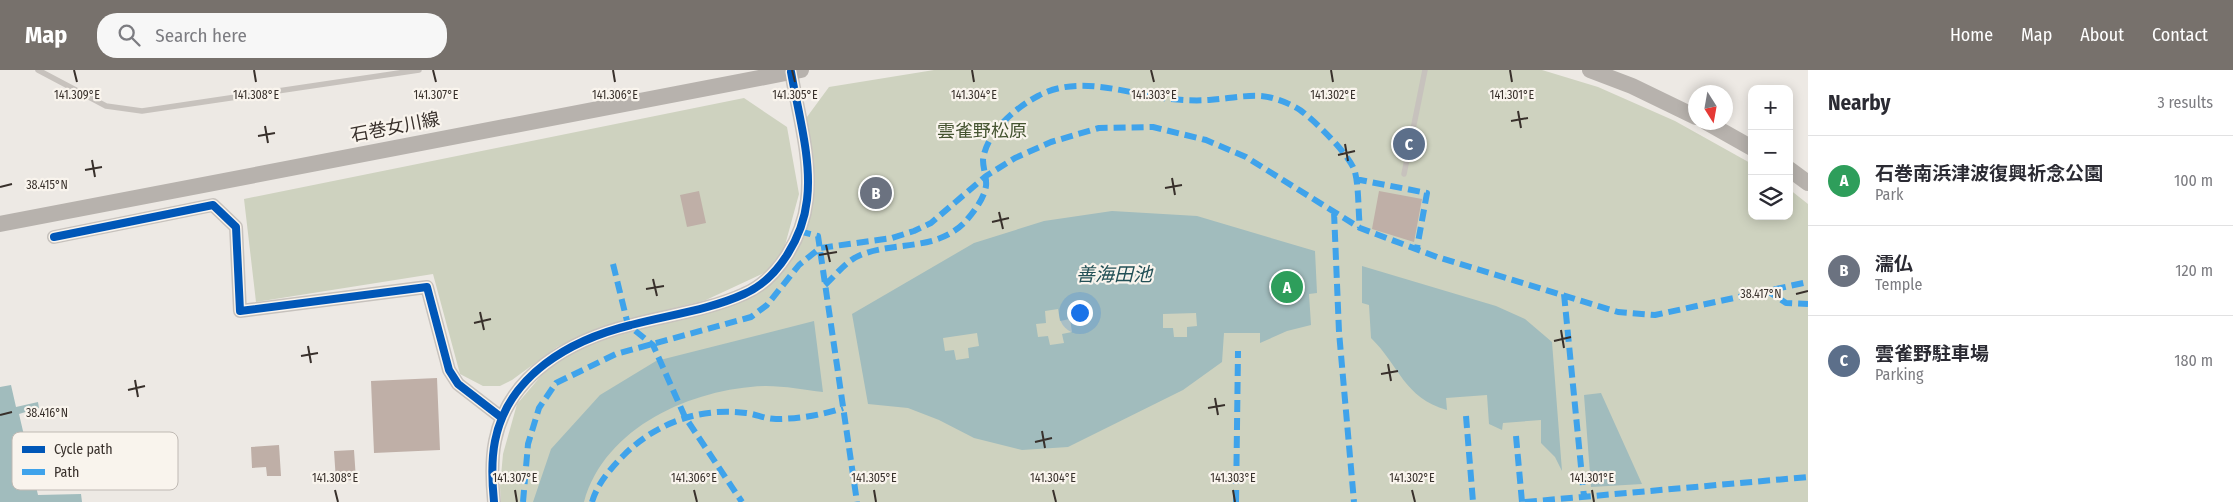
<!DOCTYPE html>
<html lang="en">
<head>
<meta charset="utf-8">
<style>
  :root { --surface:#fff; --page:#f7f7f7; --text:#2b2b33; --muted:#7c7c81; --line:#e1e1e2; --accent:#77716c }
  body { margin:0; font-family:"Fira Sans Condensed","Noto Sans JP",sans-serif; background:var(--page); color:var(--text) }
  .controls { position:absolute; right:15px; top:15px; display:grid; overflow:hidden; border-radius:10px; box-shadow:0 2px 12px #0003 }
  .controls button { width:45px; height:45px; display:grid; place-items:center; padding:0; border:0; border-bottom:1px solid var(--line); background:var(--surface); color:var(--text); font:25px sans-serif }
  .compass { position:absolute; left:1688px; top:15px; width:45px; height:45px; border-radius:50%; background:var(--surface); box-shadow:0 2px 12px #0003; rotate:169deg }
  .you { position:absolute; left:1079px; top:242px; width:18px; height:18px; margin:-12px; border:4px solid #fff; border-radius:50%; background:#1a73e8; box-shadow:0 0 0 8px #1a73e833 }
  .badge { display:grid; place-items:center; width:32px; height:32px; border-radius:50%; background:var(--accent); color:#fff; font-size:16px; font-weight:700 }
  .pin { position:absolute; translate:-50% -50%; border:2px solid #fff; box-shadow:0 1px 5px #0006 }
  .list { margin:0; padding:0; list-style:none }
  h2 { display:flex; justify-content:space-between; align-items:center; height:65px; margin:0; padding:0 20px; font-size:21px }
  h2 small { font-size:16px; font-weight:400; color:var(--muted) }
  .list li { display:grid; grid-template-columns:32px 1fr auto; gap:15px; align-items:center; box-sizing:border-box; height:90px; padding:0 20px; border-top:1px solid var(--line) }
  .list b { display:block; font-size:19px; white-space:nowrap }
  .list p { margin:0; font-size:16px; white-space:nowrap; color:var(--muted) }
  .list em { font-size:16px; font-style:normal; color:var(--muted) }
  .icon { flex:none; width:28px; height:28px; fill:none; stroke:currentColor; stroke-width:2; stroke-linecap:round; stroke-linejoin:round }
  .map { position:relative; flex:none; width:1808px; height:432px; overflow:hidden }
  header { display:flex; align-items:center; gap:30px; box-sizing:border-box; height:70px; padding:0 25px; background:var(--accent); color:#fff }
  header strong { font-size:24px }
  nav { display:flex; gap:28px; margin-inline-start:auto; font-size:18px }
  .search { width:350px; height:45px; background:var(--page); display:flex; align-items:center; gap:12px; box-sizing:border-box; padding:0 18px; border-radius:20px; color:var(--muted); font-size:19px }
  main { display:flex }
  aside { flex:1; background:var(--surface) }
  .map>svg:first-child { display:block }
  .green { fill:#ced2bf }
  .water { fill:#a1bcbd; fill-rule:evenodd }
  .building { fill:#bfafa7 }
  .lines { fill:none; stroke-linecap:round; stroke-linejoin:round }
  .service { stroke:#c7c2bd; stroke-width:5.5 }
  .tertiary { stroke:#c7c2bd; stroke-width:14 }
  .secondary { stroke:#b7b2ad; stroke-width:16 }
  .quiet { stroke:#3fa3eb; stroke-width:6; stroke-dasharray:12 6; stroke-linecap:butt }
  .cycleway-casing { stroke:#f9f4ed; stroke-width:11 }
  .cycleway { stroke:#0057b8; stroke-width:8 }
  .ticks { fill:none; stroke:#38302b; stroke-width:2 }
  .labels { text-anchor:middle; stroke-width:4.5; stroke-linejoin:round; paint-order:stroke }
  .street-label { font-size:18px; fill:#38302b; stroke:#f9f4ed }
  .park-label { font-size:18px; fill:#455431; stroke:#f9f4ed }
  .water-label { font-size:19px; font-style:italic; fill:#235056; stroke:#f9f4ed }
  .key { fill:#f9f4ed; stroke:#bfb9b3; stroke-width:1 }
  .key-label { font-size:14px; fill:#38302b }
  .ticks-label { font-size:12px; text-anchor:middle; fill:#38302b; stroke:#f9f4ed; stroke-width:4.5; stroke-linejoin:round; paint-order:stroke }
</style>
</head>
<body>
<header>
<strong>Map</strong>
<div class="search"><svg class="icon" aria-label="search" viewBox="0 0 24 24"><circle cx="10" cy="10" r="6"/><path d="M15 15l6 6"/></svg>Search here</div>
<nav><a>Home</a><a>Map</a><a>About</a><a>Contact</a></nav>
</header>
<main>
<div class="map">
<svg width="1808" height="432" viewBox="0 0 1808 432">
  <rect width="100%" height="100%" fill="#ede9e4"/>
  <path class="green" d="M934,0H1542L1598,17L1675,51L1752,94V146H1789V119L1808,134V432H501L500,417L503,384L517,334L552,293L584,275L753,227L777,207L807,158L804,51L829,17Z
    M744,28L787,57L799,124L784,179L766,202L706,230L601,257L557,277L512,310L500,316H483L460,304L433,204L256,232L244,129Z"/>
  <path class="water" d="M1112,141L1197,146L1315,181L1317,223L1309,224L1311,255L1287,261L1260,273V263H1224L1222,292L1183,320L1068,377L1022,380L974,368L939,350L908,338L868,334L852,244L974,173L1044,151ZM1058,239L1060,251L1070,249L1072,262L1062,264L1064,273L1050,275L1048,266L1038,267L1036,254L1046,253L1045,241ZM1196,243L1197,256L1187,257V267H1174L1173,258H1163V244ZM977,263L979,276L968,278L969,288L956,290L954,280L945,281L943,268Z
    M1362,196L1496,236L1525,249L1552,272L1562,401L1555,387L1541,373V350L1503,353L1502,360L1489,354L1487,325L1446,328L1447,340C1404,328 1399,295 1371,268L1369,235L1362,233Z
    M814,251L823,322C805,320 785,316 766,316C694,318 605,356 584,432H533L551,379L600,325L656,291Z
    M11,315L16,337L38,332L39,338L19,344L38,425L81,424L82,432H0V317Z
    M1601,323L1642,414L1591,417L1584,325Z"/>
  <path class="building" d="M699,121L706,153L687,157L680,125Z
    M1379,121L1422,129L1414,172L1372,159Z
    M437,308L440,380L374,383L371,311Z
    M279,375L281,406H267L266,397L252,398L251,377Z
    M354,380L356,410L336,411L334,381Z"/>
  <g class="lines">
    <path class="service" d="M38,0L106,36L142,41L419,0
      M1404,104L1425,0"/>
    <path class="tertiary" d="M54,167L213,135L236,157L240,241L427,217L449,300L458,314L502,348
      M494,432C492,412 491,391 495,371C508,305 570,270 631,255C668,245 709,240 744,224C779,209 803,166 807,130C812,90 798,42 791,2"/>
    <path class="secondary" d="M1590,0L1632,16L1696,47
      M1706,52L1752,78
      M1789,99L1808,113
      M0,154L801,0"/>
    <path class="quiet" d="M1355,109L1427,123L1417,178
      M1334,142L1339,262L1354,432
      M799,161L818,166L857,432
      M613,194L628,255L653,275L685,347L742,432
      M825,215C838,203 848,188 866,183C899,172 938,180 965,152C973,143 984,129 986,116C987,108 983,99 983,90C986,63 1015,38 1038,26C1077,5 1122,22 1163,28C1178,30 1194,31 1209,30C1226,29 1243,25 1261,26C1274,27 1289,33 1300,40C1314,50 1351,86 1355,102C1359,118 1358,141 1360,158
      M1766,220L1786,233L1808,234
      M1564,224L1584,427
      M1466,346L1473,432
      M1516,366L1522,432
      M523,432L528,374L539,338L556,313L616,284L751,247L767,235L799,195L820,178L892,168L914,161L931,153L986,106L1015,88L1051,72L1099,58L1153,57L1206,70L1246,87L1360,158L1437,187L1618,242L1655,245L1808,212
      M592,432C597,414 611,398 624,385C656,353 700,337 746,343C756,344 765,349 776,349C798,349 822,345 843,338
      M1236,432L1238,281
      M1525,432L1808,407"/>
    <g class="cycleway-casing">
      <path id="cycleway" d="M54,167L213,135L236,157L240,241L427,217L449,300L458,314L502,348
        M494,432C492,412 491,391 495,371C508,305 570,270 631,255C668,245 709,240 744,224C779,209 803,166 807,130C812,90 798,42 791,2"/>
    </g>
    <use href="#cycleway" class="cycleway"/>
  </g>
  <path class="ticks" d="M74,0L77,12M254,0L256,12M433,0L436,12M613,0L615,12M792,0L795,12M972,0L974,12M1151,0L1154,12M1331,0L1333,12M1510,0L1512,12M1518,41L1521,58M1511,51L1528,48M265,56L268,73M258,66L275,63M1345,74L1348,91M1338,85L1355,81M92,90L95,107M85,100L102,97M1172,108L1175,125M0,117L12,114M1165,118L1182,115M999,142L1003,159M992,152L1009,148M826,175L830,192M819,185L837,182M653,209L657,226M646,219L664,216M1796,224L1808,221M480,242L484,260M474,253L491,249M1561,260L1564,278M1554,271L1571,267M308,276L311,293M301,286L318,283M1388,294L1391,311M1381,304L1398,301M135,310L138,327M128,320L145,316M1215,328L1218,345M1208,338L1225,335M0,345L12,342M1042,361L1045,378M1035,372L1052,368M335,420L338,432M515,420L517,432M694,420L697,432M874,420L876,432M1053,420L1056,432M1233,420L1235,432M1412,420L1415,432M1592,420L1594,432"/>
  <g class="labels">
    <g class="street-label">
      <text transform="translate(395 57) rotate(-11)" y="6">石巻女川線</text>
    </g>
    <g class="park-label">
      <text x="982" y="67">雲雀野松原</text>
    </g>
    <g class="water-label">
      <text x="1114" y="211">善海田池</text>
    </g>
  </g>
  <rect x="12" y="362" width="166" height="58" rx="8" class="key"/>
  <rect x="22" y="376" width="23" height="7" fill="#0057b8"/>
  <rect x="22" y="399" width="23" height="6" fill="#3fa3eb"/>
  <g class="key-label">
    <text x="54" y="384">Cycle path</text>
    <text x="54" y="407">Path</text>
  </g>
  <g class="ticks-label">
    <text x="77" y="29">141.309°E</text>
    <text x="256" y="29">141.308°E</text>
    <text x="436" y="29">141.307°E</text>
    <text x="615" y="29">141.306°E</text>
    <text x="795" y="29">141.305°E</text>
    <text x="974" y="29">141.304°E</text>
    <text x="1154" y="29">141.303°E</text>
    <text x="1333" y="29">141.302°E</text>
    <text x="1512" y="29">141.301°E</text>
    <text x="47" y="119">38.415°N</text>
    <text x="1761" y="228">38.417°N</text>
    <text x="47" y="347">38.416°N</text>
    <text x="335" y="412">141.308°E</text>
    <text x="515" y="412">141.307°E</text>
    <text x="694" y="412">141.306°E</text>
    <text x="874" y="412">141.305°E</text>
    <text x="1053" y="412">141.304°E</text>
    <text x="1233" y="412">141.303°E</text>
    <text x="1412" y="412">141.302°E</text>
    <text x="1592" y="412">141.301°E</text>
  </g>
</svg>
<div class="controls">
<button>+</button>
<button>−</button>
<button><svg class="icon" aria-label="layers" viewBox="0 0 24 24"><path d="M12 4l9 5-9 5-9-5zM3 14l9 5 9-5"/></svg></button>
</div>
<svg class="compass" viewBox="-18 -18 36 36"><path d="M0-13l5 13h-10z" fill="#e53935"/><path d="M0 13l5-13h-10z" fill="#7c7c81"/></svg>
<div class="you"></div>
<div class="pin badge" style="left:1287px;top:217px;background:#2e9e5b">A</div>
<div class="pin badge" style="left:876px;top:123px;background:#6b7280">B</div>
<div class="pin badge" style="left:1409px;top:74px;background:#5c6f8a">C</div>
</div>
<aside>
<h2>Nearby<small>3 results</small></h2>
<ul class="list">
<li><span class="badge" style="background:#2e9e5b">A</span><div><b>石巻南浜津波復興祈念公園</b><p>Park</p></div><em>100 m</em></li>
<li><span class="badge" style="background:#6b7280">B</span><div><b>濡仏</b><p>Temple</p></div><em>120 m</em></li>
<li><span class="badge" style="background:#5c6f8a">C</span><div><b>雲雀野駐車場</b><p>Parking</p></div><em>180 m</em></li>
</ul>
</aside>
</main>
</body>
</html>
